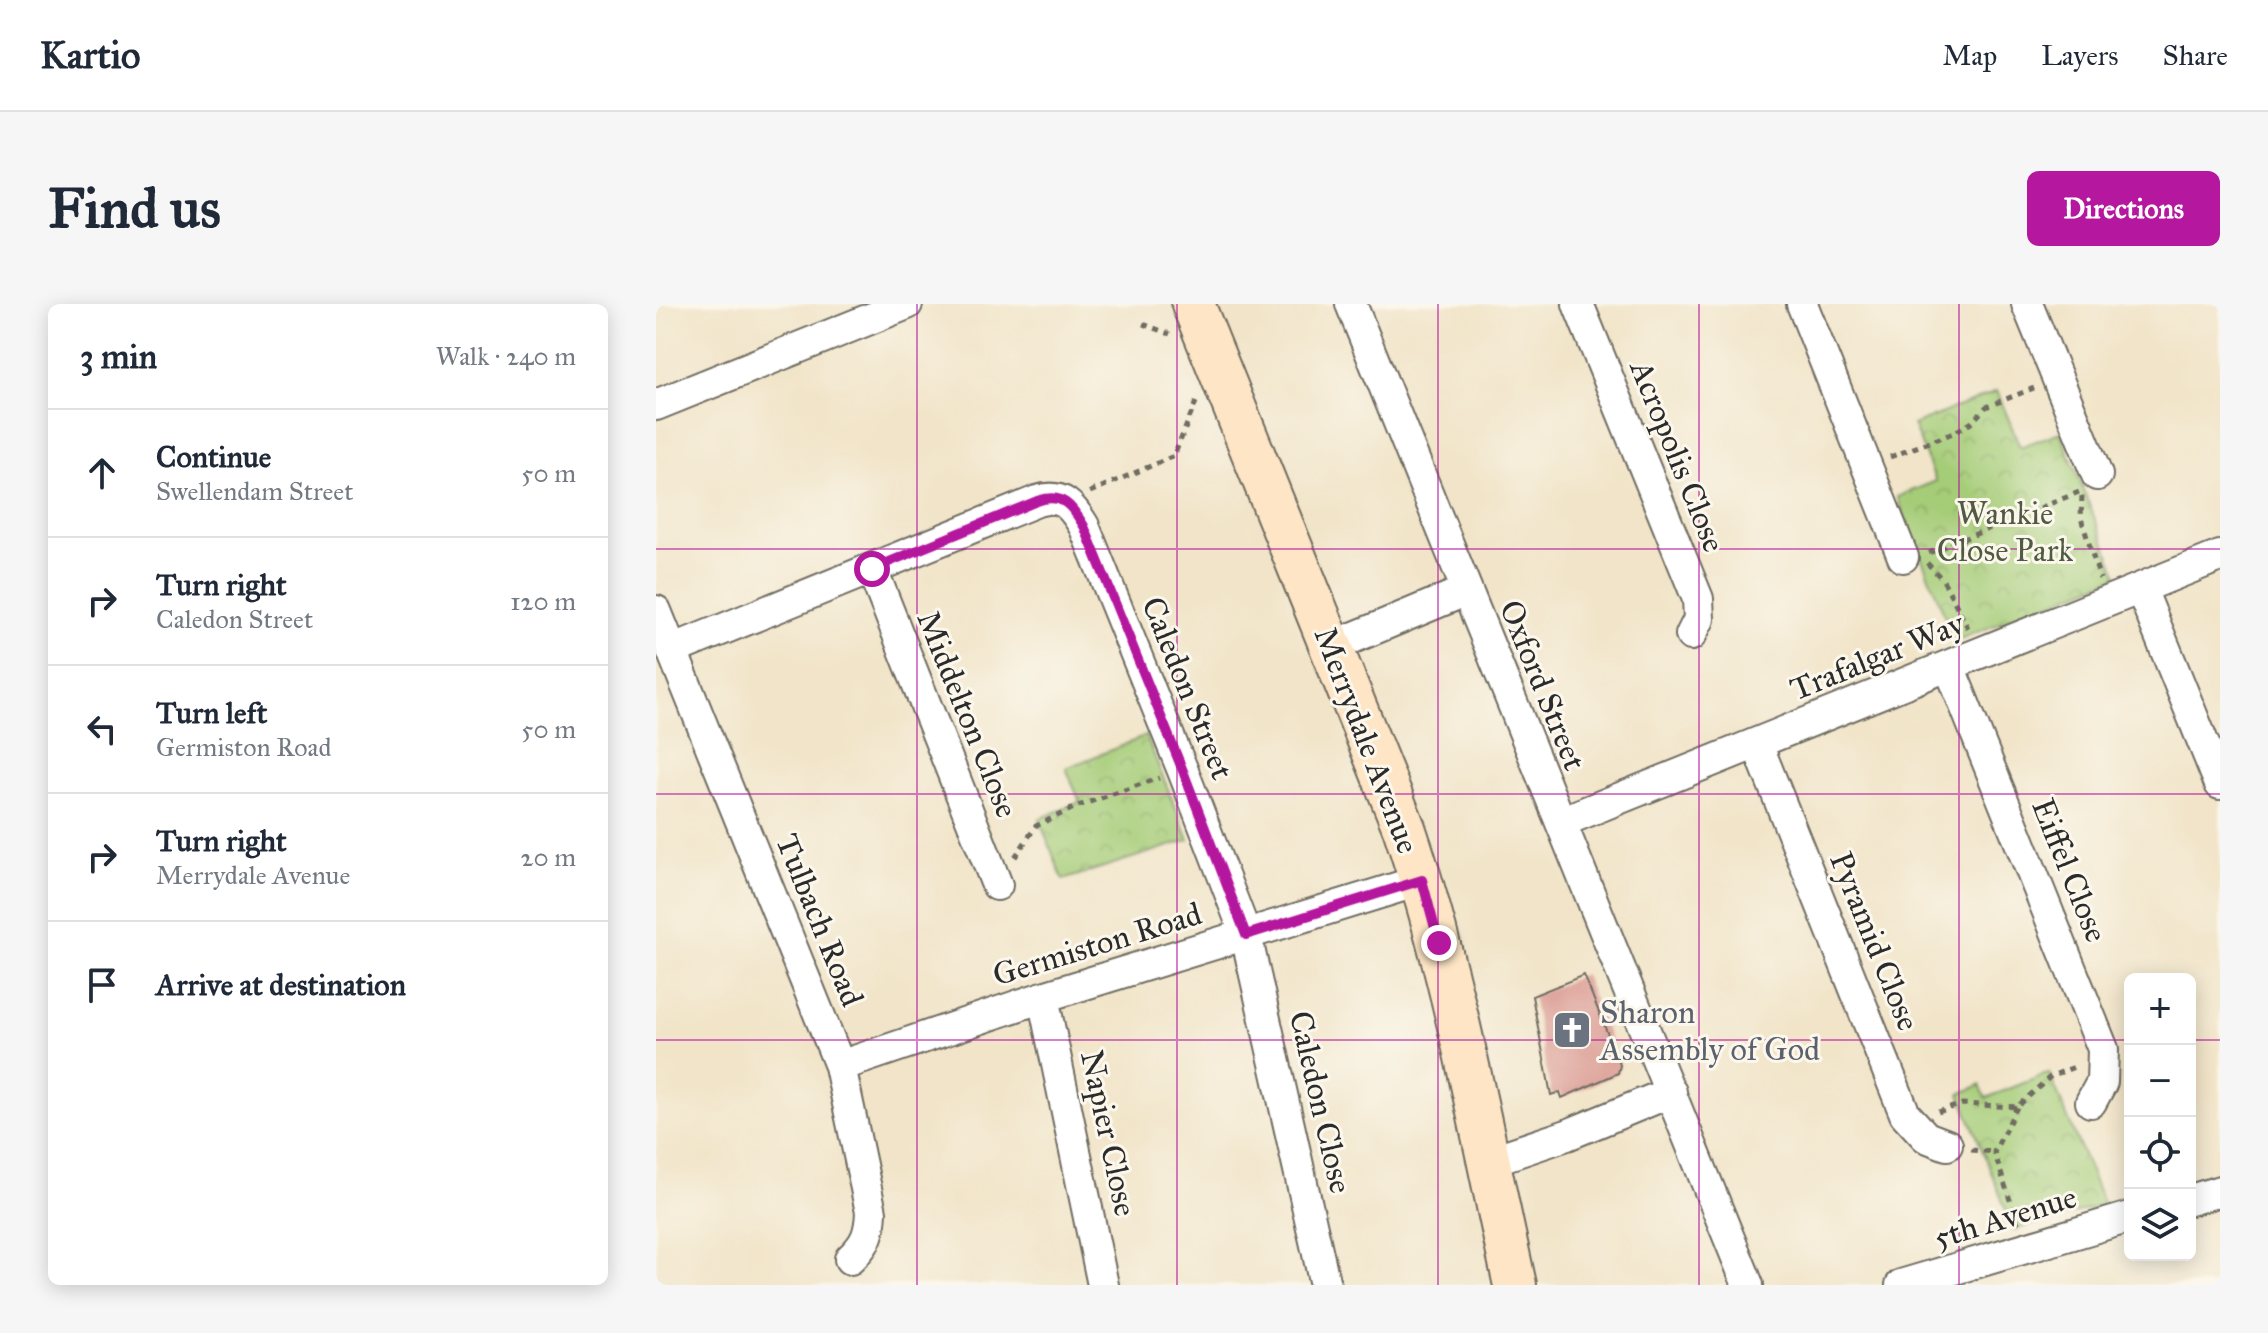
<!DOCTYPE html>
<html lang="en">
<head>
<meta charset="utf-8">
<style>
  :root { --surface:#fff; --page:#f6f6f7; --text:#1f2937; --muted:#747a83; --line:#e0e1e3; --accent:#b5179e }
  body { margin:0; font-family:"IM FELL Great Primer",serif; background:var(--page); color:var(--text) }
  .controls { position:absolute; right:24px; bottom:24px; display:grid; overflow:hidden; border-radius:12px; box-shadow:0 4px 20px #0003 }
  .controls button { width:72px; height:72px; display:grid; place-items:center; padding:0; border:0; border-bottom:2px solid var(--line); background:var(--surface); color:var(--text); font:40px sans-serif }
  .stop { position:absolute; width:24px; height:24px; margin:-18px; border:6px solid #b5179e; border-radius:50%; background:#fff }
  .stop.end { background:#b5179e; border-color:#fff; box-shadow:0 2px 8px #0008 }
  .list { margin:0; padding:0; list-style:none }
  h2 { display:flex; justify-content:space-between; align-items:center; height:104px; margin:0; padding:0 32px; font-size:34px }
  h2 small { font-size:26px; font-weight:400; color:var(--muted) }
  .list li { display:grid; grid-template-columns:52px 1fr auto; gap:24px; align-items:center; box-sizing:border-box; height:128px; padding:0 32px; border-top:2px solid var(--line) }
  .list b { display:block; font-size:30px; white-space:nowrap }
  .list p { margin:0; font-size:26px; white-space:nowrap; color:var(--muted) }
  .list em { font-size:26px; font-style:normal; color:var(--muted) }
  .icon { flex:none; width:44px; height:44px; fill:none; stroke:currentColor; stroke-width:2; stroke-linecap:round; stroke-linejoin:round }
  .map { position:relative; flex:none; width:1564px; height:981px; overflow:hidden; border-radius:12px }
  header { display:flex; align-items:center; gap:48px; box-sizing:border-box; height:112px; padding:0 40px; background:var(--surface); border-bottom:2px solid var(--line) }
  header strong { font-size:38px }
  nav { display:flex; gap:44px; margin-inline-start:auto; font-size:28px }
  .intro { display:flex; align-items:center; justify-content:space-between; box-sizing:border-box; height:192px; padding:0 48px }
  h1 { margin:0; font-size:56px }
  .button { padding:20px 36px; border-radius:12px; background:var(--accent); color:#fff; font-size:28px; font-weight:700 }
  main { display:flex; gap:48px; padding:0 48px }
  aside { flex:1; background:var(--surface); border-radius:12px; box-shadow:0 4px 20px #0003 }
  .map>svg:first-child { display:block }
  .park { fill:url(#park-crowns); stroke:#687c51; stroke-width:2 }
  .building { fill:#dc9f96 }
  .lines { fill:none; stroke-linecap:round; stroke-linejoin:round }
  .street-casing { stroke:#706c62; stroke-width:34 }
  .secondary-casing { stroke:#706c62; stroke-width:46 }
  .path { stroke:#706c62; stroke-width:5; stroke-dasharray:6 6; stroke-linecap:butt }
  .street { stroke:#fff; stroke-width:30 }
  .secondary { stroke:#fde5c5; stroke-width:42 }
  .route { stroke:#b5179e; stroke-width:10 }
  .grid { fill:none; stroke:#b5179e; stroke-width:2; stroke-opacity:0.55 }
  .labels { text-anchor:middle; stroke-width:6; stroke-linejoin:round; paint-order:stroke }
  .street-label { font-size:32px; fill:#2b2b2b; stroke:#fbf7ec }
  .park-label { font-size:32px; fill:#505b42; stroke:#fbf7ec }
  .worship-label { font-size:32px; fill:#5b616d; stroke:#fbf7ec; text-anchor:start }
</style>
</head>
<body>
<header>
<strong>Kartio</strong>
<nav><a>Map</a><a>Layers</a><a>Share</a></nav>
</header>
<div class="intro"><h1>Find us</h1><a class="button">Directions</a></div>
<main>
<aside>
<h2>3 min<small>Walk · 240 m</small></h2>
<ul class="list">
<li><svg class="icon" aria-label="ahead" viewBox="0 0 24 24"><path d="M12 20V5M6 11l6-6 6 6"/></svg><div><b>Continue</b><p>Swellendam Street</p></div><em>50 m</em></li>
<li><svg class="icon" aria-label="right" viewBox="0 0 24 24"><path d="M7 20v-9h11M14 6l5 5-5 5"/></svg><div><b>Turn right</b><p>Caledon Street</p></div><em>120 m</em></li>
<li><svg class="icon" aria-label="left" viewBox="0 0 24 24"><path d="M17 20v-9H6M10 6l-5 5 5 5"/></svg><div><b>Turn left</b><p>Germiston Road</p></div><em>50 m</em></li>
<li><svg class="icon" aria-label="right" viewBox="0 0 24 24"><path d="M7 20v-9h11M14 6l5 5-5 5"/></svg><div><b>Turn right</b><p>Merrydale Avenue</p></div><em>20 m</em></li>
<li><svg class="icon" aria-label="arrive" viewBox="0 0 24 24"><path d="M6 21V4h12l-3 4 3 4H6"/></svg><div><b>Arrive at destination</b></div></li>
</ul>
</aside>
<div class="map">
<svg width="1564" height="981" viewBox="0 0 1564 981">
  <defs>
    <pattern id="park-crowns" width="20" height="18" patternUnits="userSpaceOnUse" patternTransform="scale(2)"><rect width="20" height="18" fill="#a5cc77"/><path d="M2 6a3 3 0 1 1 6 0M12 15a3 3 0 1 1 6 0" fill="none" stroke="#8eaf67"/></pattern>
  </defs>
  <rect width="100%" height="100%" fill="#fbf7ec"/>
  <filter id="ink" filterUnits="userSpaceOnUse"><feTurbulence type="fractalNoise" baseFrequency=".0125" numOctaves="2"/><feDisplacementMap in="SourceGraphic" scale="16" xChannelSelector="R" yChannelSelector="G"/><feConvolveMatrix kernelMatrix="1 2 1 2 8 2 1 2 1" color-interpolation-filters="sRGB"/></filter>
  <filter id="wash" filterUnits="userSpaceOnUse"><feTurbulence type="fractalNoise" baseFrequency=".006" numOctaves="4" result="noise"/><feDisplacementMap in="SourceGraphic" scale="32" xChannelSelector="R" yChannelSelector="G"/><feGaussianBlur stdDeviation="1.8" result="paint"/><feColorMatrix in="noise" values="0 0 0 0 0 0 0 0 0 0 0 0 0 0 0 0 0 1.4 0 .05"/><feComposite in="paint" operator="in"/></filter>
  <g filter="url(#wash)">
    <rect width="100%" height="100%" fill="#f1e4c8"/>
    <path class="park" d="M1341,87L1364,143L1404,128L1462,272L1299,337L1241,193L1280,177L1257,121Z
      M490,432L533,536L407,576L383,515L424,498L410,464Z
      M1393,769L1448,901L1358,926L1304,790L1324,781L1330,794Z"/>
    <g id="blocks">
      <path class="building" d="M928,671L964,761L962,769L906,794L904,788L895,791L876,692Z"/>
    </g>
  </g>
  <g filter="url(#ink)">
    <use href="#blocks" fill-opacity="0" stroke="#706c62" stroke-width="2"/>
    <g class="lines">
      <g class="street-casing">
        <path id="street" d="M695,0L1092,981
          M922,0L1042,295L1043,315L1035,331
          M1146,0L1247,253
          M1371,0L1441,171
          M0,101L251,0
          M216,265L341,581
          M1485,285L1564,480
          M0,307L184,762L215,908C214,930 210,940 194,955
          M675,343L809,287
          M16,346L381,197C406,189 416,202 428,222L527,467L590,631L669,981
          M1293,362L1447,745L1446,778L1435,798
          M1101,440L1249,810L1270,833L1291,841
          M905,518L1564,252
          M387,693L447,981
          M184,762L387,693L766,576
          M831,858L911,831L1015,788
          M1534,896L1564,887
          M1245,981L1474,913"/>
      </g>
      <g class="secondary-casing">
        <path id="secondary" d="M537,0L748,524C798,672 825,828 859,981"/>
      </g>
      <path class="path" d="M487,20L514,30
        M1234,153L1297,129L1315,119L1330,103L1378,84
        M434,188L518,152L540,98
        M1426,192L1425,214L1444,275
        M1273,249L1423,188
        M1271,259L1287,276L1312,324
        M359,553L380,522L422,502L503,474
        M1361,803L1338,848L1362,920
        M1282,808L1306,800L1361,803L1395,772L1421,762
        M1315,846L1338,848"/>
      <use href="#street" class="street"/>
      <use href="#secondary" class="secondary"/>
    </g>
  </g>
  <g class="lines" filter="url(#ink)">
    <path class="route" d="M216,265L381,197C406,188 416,202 428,222L527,467L590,631L766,576L783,639"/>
  </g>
  <path class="grid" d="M261,0V981M521,0V981M782,0V981M1043,0V981M1303,0V981M0,245H1564M0,490H1564M0,736H1474M1534,736H1564"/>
  <defs>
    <g id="church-square" transform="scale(2)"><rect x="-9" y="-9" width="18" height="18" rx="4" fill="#6b7280" stroke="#fbf7ec"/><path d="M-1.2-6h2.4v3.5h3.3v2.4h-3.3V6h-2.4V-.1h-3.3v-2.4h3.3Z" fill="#fff"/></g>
  </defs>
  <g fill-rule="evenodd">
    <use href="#church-square" x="916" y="726"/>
  </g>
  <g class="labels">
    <g class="street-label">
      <text transform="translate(1022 152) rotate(68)" y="11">Acropolis Close</text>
      <text transform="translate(1221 352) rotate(-22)" y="11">Trafalgar Way</text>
      <text transform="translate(887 381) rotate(68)" y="11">Oxford Street</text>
      <text transform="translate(532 384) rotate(68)" y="11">Caledon Street</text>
      <text transform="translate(312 410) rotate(68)" y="11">Middelton Close</text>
      <text transform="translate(711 436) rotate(69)" y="11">Merrydale Avenue</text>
      <text transform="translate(1414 566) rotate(68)" y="11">Eiffel Close</text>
      <text transform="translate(164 616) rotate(68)" y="11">Tulbach Road</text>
      <text transform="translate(1219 637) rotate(68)" y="11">Pyramid Close</text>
      <text transform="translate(441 640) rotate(-17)" y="11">Germiston Road</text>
      <text transform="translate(665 798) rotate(77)" y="11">Caledon Close</text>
      <text transform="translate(453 829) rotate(78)" y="11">Napier Close</text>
      <text transform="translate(1349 913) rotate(-17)" y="11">5th Avenue</text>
    </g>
    <g class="park-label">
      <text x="1349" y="220">Wankie<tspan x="1349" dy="37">Close Park</tspan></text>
    </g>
    <g class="worship-label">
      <text x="944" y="719">Sharon<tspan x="944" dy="37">Assembly of God</tspan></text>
    </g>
  </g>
</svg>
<div class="controls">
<button>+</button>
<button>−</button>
<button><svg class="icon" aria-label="locate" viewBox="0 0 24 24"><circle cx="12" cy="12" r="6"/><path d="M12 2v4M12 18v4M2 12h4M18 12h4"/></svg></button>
<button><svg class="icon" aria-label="layers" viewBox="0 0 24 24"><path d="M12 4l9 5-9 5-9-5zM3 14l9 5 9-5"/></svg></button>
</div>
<div class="stop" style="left:216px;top:265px"></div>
<div class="stop end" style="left:783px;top:639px"></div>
</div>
</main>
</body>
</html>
